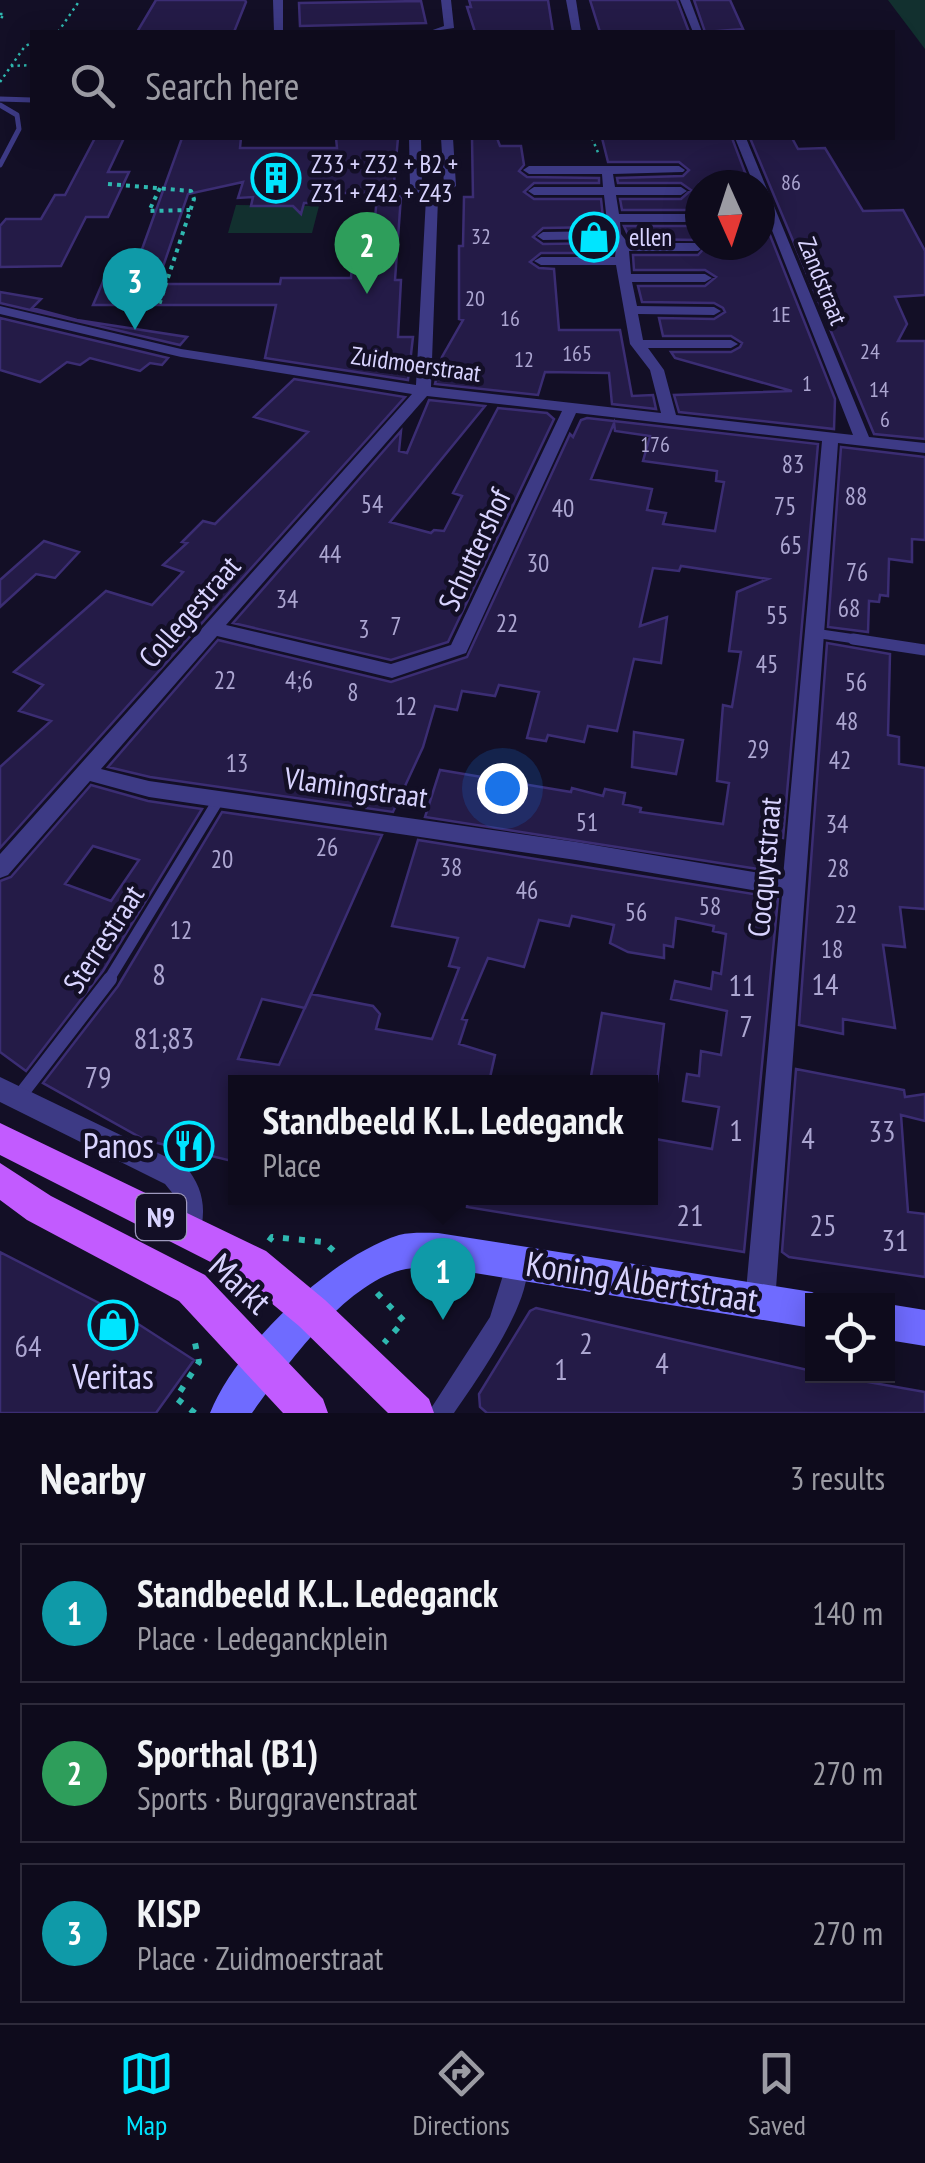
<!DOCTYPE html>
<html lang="en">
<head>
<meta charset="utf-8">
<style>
  :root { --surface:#0e0b1c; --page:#171425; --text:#f1f3f6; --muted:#9b9ba3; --line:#2e2b3b; --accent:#00e5ff }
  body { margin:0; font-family:"PT Sans Narrow",sans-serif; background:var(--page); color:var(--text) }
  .controls { position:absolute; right:30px; bottom:30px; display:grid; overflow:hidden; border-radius:0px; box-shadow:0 5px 25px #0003 }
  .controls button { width:90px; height:90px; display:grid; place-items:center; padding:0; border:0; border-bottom:2px solid var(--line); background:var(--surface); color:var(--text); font:50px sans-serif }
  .compass { position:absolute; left:685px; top:170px; width:90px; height:90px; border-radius:50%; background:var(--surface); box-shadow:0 5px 25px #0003; rotate:177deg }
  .you { position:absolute; left:502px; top:788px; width:35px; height:35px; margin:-25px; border:8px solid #fff; border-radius:50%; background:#1a73e8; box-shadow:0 0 0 15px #1a73e833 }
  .badge { display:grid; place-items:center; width:65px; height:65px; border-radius:50%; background:var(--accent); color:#fff; font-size:32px; font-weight:700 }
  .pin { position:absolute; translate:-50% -82px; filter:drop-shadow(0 2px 5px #0008) }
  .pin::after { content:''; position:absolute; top:52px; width:35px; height:30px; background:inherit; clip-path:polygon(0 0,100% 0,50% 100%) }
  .popup { position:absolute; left:228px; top:1075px; width:430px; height:130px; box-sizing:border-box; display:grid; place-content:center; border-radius:0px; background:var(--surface); filter:drop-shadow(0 2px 8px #0005); font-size:32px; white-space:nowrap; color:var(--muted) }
  .popup b { font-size:38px; color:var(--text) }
  .popup::after { content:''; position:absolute; left:50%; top:100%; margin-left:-20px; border:20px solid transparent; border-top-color:var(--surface) }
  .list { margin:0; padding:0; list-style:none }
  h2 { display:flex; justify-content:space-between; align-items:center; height:130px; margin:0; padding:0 40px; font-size:42px }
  h2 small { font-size:32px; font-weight:400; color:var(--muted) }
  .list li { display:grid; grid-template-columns:65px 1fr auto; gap:30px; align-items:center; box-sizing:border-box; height:140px; margin:0 20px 20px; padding:0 20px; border:2px solid var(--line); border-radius:0px }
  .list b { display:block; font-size:38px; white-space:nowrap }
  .list p { margin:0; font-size:32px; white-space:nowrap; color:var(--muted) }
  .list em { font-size:32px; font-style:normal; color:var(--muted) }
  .icon { flex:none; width:55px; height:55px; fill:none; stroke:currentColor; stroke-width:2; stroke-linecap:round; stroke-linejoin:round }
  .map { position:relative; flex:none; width:925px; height:1413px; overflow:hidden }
  .search { position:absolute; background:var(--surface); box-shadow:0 5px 25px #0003; left:30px; right:30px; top:30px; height:110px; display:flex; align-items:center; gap:25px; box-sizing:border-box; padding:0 35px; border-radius:0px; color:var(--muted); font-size:38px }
  .sheet { height:610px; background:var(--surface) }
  nav { display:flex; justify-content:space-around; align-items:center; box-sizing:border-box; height:140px; border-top:2px solid var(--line); background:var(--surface); font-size:28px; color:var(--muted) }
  nav a { display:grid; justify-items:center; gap:5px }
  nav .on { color:var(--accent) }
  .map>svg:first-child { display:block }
  .green { fill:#12302f }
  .building { fill:#241b47; stroke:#3b2d73; stroke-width:2.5; fill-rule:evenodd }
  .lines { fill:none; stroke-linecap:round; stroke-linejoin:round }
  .path-far2 { stroke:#2fb8b0; stroke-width:2.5; stroke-dasharray:2.5 4; stroke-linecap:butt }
  .path-far1 { stroke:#2fb8b0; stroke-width:4; stroke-dasharray:4 5; stroke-linecap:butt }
  .path { stroke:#2fb8b0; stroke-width:6; stroke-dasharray:6 10; stroke-linecap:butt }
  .service-far3 { stroke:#3d3a85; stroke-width:5 }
  .service-far2 { stroke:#3d3a85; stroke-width:9 }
  .service-far1 { stroke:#3d3a85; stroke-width:11 }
  .service { stroke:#3d3a85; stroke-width:14 }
  .pedestrian { fill:#3d3a85; fill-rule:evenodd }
  .minor { fill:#3d3a85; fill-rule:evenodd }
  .secondary { fill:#6f6bff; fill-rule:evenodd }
  .primary { fill:#c25bff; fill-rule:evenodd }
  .labels { text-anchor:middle; stroke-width:9; stroke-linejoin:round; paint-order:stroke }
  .far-number-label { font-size:22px; fill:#aca6d1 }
  .far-poi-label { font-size:25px; fill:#d9d4ff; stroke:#130f26; text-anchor:start }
  .far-street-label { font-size:25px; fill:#d9d4ff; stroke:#130f26 }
  .number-label { font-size:25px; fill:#aca6d1 }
  .shield { fill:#130f26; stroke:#9e99be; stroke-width:2.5 }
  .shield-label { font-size:28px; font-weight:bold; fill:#d9d4ff }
  .street-label { font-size:30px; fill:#d9d4ff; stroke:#130f26 }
  .near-number-label { font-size:30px; fill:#aca6d1 }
  .near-poi-label { font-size:35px; fill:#d9d4ff; stroke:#130f26; text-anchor:end }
  .near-street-label { font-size:35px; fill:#d9d4ff; stroke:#130f26 }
</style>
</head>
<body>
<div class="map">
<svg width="925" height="1413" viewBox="0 0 925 1413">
  <rect width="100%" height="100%" fill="#130f26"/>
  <path class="green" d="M888,0H925V49Z
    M236,205L319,206L312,233H228Z"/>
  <path class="building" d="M156,0H245L246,2L234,32H137Z
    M469,0H548L553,32H475L467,7H471Z
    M590,0H677L689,32H600Z
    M694,0H730L743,29L705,32Z
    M421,1L426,23L300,26L299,3Z
    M95,138H124L108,172H129L108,217H86L61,266L0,267V226L6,219H41L55,195H65Z
    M182,138H241L240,148H337L336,138H398L393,193H339L338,203H304L301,214L293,206H251L253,197L238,198L243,182L188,194L157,284H280L281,278H351L352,264H371L377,196H401L395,280H401L398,337H413L408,380L265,358L276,305H93L105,277H132Z
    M472,138H497L500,146H521L524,165L519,171L527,177L599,178V183H534L524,192L534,199H601L604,227L543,228L533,237L543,244L610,243L612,253H541L530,262L539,268L554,269L559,330H620L632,396L653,395L656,409L612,404L609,373L545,372L538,395L435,384L442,357L463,320L459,319V246H463L464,197H473Z
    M602,138H732L749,183H700V240L630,239L624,226H687L697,217L687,210H622L620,199H681L691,190L681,183H618L617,178L683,176L689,170L679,162H608Z
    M750,138H792L798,149L825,148L863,211L903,210L925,251V295L895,297L907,324L898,341H925V439L874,434Z
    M760,210L835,399L834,429L679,412L674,395L792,391L675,358L671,352H731L740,347L742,343L731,336H663L659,318L714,319L725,312L723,308L714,303L642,302L638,286H705L716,277L705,270H634L633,255H698L707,245H760Z
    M0,292L41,299L32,308L77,320L187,337L180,345L0,303Z
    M0,318L168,358L162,365L150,363L140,371L90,358L80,365L67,362L40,382L0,370Z
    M294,379L405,397L0,848V767L51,721L19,711L43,685L14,672L106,591L152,605L183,572L163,565L187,543L182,542L203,521L215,524L308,432L254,417Z
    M429,400L485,406L390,522L431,533L434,530L444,531L462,496L453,493L498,408L547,413L554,419L448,642L391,660L233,623L401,431L399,451L407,453Z
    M587,418L818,444L783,838L763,834L758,869L425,817L440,770L571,792L572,788L603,796L605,789L625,793L623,804L641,808L640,812L723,824L729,783L717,781L723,705L732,707L741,652L729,651L737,592L768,579L681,566L679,571L653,568L640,626L667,617L661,663L634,659L617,731L588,726L584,742L548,735L546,741L527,738L539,692L499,685L495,696L462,691L457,710L435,706L423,747L393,812L150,777L108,767L218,640L391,682L467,657L570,434L573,437L581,420ZM614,423L615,431L650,436L643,461L717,471L716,481L724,482L715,531L663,524L666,513L647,510L652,489L591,479Z
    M841,447L925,457V540L912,539V562L889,559L888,596L880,595L879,602L869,601L868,632L828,627Z
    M44,541L79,552L55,578L36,574L0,607V580Z
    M827,643L890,654L888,735L899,737V764L925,768V909L900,907L905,947L883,945L895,1028L843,1019V1034L799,1025Z
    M634,732L683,740L676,774L632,767Z
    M91,785L148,801L202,809L103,971L26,1071L0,1052V881L11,877ZM93,846L139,860L111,901L65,884Z
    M222,812L382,835L305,1008L262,999L238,1059L279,1065L311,994L373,1006L380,1014L376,1029L432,1039L459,968L449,966L458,938L392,926L418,840L778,898L744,1252L467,1207L468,1198H650V1138L712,1149L719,1107L683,1101L687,1074L699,1076L701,1051L721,1055L727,1011L671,999L675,981L711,989L713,972L721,974L726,934L713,931L714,926L676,918L673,947L664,945V958L628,952L610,943L614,925L572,916L569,926L539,920L524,967L488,958L462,1019L467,1020L459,1044L495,1055L489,1082H236V1162L145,1140L43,1083L118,986Z
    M602,1013L664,1024L657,1082H590Z
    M796,1069L904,1090L905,1097L925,1094V1121L901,1115L908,1212L925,1214V1277L789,1257L782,1252Z
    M0,1252L132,1320L194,1360L156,1413H0Z
    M536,1308L812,1371V1376H834L925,1392V1413H487L480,1407L479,1394L530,1311Z"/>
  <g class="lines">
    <path class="path-far2" d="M0,14H4L0,20
      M58,32L80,0
      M11,66L32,65
      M0,82L25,46L32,43
      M592,138L599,155"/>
    <path class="path-far1" d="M108,184L191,191L194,199L158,308
      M160,188L149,211L190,210"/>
    <path class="path" d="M269,1241L272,1237L324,1242L337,1254
      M377,1293L404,1321L384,1343
      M195,1413L176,1398L199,1362L195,1343L198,1338"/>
    <path class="service-far3" d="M0,99L32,100
      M0,105L17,115L19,129L0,165"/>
    <path class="service-far2" d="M814,633L869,641"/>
    <path class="service-far1" d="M853,639L925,650
      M108,981L219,799"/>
    <path class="service" d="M19,1097L110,979"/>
    <path class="pedestrian" d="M517,1253L525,1256C540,1293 475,1382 454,1413H428L490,1317L509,1256Z"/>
    <path class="minor" d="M273,0H283V32H274Z
      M441,0H451L454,28L427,32L444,26Z
      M566,0H576L581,32H572Z
      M680,0H690L702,32H693Z
      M409,138H421L422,186L432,192L444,185L441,138H453L456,186L438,199L431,387L661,413L650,370L630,344L616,265H541L534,261L541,257H615L616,248L612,239L543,240L537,236L543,232L608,231L604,195H534L528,191L534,187H603L602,174H529L523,170L529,166H679L685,170L683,172L613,174L615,187H681L687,191L681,195H616L619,214H687L693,218L687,222H620L621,234L628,243H698L704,247L698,251H629L631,274H705L712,278L705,282H632L637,306L714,307L721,311L714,315L638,314L643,340H731L738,344L731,348H648L664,370L676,415L853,435L760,200V185H754L735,138H746L869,437L925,443V453L838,443L775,1302L770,1312L760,1317L750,1312L745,1302L782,895L576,860L149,797L90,781L8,875L0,878V854L412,394L181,357L0,314V306L181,349L416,385L426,198L410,187ZM427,396L562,411L451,645L391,664L226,625ZM576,413L822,441L783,877L576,842L149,781L101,769L217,636L392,678L466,653Z
      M0,1077L185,1166C204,1187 208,1214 197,1240L187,1244L177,1240L173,1230L174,1195L165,1184L0,1102Z"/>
    <path class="secondary" d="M438,1233L812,1292L826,1300H812V1328L438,1267C428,1268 417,1267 406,1269C346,1281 286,1366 252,1413H210C237,1346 330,1257 399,1235C412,1232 425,1233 438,1233Z
      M888,1304L925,1310V1346L888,1340Z"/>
    <path class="primary" d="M0,1123L266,1251L325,1300L429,1399L434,1413H388L299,1326L240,1277L0,1155Z
      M0,1163L51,1196L205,1275L323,1399L328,1413H283L179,1301L27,1220L0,1200Z"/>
  </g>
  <defs>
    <g id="building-ring" transform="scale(2.5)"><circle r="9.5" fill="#130f26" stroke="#00e5ff" stroke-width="1.5"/><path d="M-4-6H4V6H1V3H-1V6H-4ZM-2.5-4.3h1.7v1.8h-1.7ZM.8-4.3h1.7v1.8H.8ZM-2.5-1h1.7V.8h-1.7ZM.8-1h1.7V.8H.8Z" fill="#00e5ff"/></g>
    <g id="shop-ring" transform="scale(2.5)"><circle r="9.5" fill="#130f26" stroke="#00e5ff" stroke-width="1.5"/><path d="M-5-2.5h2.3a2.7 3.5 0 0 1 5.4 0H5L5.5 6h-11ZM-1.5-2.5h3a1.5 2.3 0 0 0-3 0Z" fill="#00e5ff"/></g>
    <g id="restaurant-ring" transform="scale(2.5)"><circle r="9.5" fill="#130f26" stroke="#00e5ff" stroke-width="1.5"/><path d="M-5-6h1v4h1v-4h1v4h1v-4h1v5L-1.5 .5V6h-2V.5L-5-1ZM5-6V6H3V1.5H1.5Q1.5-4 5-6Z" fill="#00e5ff"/></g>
  </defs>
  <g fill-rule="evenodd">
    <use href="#building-ring" x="276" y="178"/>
    <use href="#shop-ring" x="594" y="237"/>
    <use href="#restaurant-ring" x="189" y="1146"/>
    <use href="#shop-ring" x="113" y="1325"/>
  </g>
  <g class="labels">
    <g class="far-number-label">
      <text x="791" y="190">86</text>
      <text x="481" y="244">32</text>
      <text x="475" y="306">20</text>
      <text x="781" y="322">1E</text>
      <text x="510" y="326">16</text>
      <text x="870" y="359">24</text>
      <text x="577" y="361">165</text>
      <text x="524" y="367">12</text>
      <text x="807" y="391">1</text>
      <text x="879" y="397">14</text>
      <text x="885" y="427">6</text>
      <text x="655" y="452">176</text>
    </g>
    <g class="far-poi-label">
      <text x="311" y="173">Z33 + Z32 + B2 +<tspan x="311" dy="29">Z31 + Z42 + Z43</tspan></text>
      <text x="629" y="246">ellen</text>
    </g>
    <g class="far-street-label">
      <text transform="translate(823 281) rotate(68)" y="9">Zandstraat</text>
      <text transform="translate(416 364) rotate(8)" y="9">Zuidmoerstraat</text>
    </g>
    <g class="number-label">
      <text x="793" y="473">83</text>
      <text x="856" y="505">88</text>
      <text x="372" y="513">54</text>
      <text x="785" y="515">75</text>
      <text x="563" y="517">40</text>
      <text x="791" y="554">65</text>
      <text x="330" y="563">44</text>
      <text x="538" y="572">30</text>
      <text x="857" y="581">76</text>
      <text x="287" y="608">34</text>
      <text x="849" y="617">68</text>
      <text x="777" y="624">55</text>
      <text x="507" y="632">22</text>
      <text x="396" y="635">7</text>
      <text x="364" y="638">3</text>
      <text x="767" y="673">45</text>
      <text x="225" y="689">22</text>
      <text x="299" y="689">4;6</text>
      <text x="856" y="691">56</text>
      <text x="353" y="701">8</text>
      <text x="406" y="715">12</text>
      <text x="847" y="730">48</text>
      <text x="758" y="758">29</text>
      <text x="840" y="769">42</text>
      <text x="237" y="772">13</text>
      <text x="587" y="831">51</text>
      <text x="837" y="833">34</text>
      <text x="327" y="856">26</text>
      <text x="222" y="868">20</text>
      <text x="451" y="876">38</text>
      <text x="838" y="877">28</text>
      <text x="527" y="899">46</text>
      <text x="710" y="915">58</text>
      <text x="636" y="921">56</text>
      <text x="846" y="923">22</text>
      <text x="181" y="939">12</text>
      <text x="832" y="958">18</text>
    </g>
    <rect class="shield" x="136" y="1194" width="50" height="46" rx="8"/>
    <g class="shield-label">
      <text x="161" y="1227">N9</text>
    </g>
    <g class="street-label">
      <text transform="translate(475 550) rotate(-65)" y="10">Schuttershof</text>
      <text transform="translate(190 612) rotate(-49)" y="10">Collegestraat</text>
      <text transform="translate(356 788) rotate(8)" y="10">Vlamingstraat</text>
      <text transform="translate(765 867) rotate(-85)" y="10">Cocquytstraat</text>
      <text transform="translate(104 939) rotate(-57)" y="10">Sterrestraat</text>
    </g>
    <g class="near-number-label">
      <text x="159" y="985">8</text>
      <text x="825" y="995">14</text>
      <text x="742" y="996">11</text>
      <text x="746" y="1037">7</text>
      <text x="164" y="1049">81;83</text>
      <text x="98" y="1088">79</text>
      <text x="736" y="1141">1</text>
      <text x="882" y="1142">33</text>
      <text x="808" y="1149">4</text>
      <text x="690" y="1226">21</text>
      <text x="823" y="1236">25</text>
      <text x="895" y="1251">31</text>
      <text x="586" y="1354">2</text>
      <text x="28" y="1357">64</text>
      <text x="662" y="1374">4</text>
      <text x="561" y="1380">1</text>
    </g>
    <g class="near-poi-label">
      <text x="154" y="1158">Panos</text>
      <text x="113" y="1389" text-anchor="middle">Veritas</text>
    </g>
    <g class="near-street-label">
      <text transform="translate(642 1282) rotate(9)" y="12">Koning Albertstraat</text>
      <text transform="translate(240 1284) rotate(43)" y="12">Markt</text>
    </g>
  </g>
</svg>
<div class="controls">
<button><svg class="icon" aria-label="locate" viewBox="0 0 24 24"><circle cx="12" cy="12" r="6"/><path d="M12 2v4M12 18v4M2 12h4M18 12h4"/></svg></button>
</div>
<svg class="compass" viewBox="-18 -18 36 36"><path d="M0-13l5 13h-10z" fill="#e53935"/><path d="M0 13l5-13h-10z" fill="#9b9ba3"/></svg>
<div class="you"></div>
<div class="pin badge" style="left:443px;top:1320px;background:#0f9aa8">1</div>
<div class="popup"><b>Standbeeld K.L. Ledeganck</b>Place</div>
<div class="pin badge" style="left:367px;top:294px;background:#2e9e5b">2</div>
<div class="pin badge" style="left:135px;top:330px;background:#0f9aa8">3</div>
<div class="search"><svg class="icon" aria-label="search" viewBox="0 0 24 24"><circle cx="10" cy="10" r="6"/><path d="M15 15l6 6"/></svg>Search here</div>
</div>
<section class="sheet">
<h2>Nearby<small>3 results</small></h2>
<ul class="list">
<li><span class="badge" style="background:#0f9aa8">1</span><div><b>Standbeeld K.L. Ledeganck</b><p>Place · Ledeganckplein</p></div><em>140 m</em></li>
<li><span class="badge" style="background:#2e9e5b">2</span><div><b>Sporthal (B1)</b><p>Sports · Burggravenstraat</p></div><em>270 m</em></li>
<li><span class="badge" style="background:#0f9aa8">3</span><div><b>KISP</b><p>Place · Zuidmoerstraat</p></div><em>270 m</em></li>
</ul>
</section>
<nav>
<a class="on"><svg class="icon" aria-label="map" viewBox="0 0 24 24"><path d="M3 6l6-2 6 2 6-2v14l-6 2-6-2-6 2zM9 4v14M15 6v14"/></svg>Map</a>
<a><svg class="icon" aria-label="directions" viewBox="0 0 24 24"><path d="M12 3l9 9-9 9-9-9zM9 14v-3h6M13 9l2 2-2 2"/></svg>Directions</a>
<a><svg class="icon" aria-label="saved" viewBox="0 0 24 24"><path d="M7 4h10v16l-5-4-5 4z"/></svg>Saved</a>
</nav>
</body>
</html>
